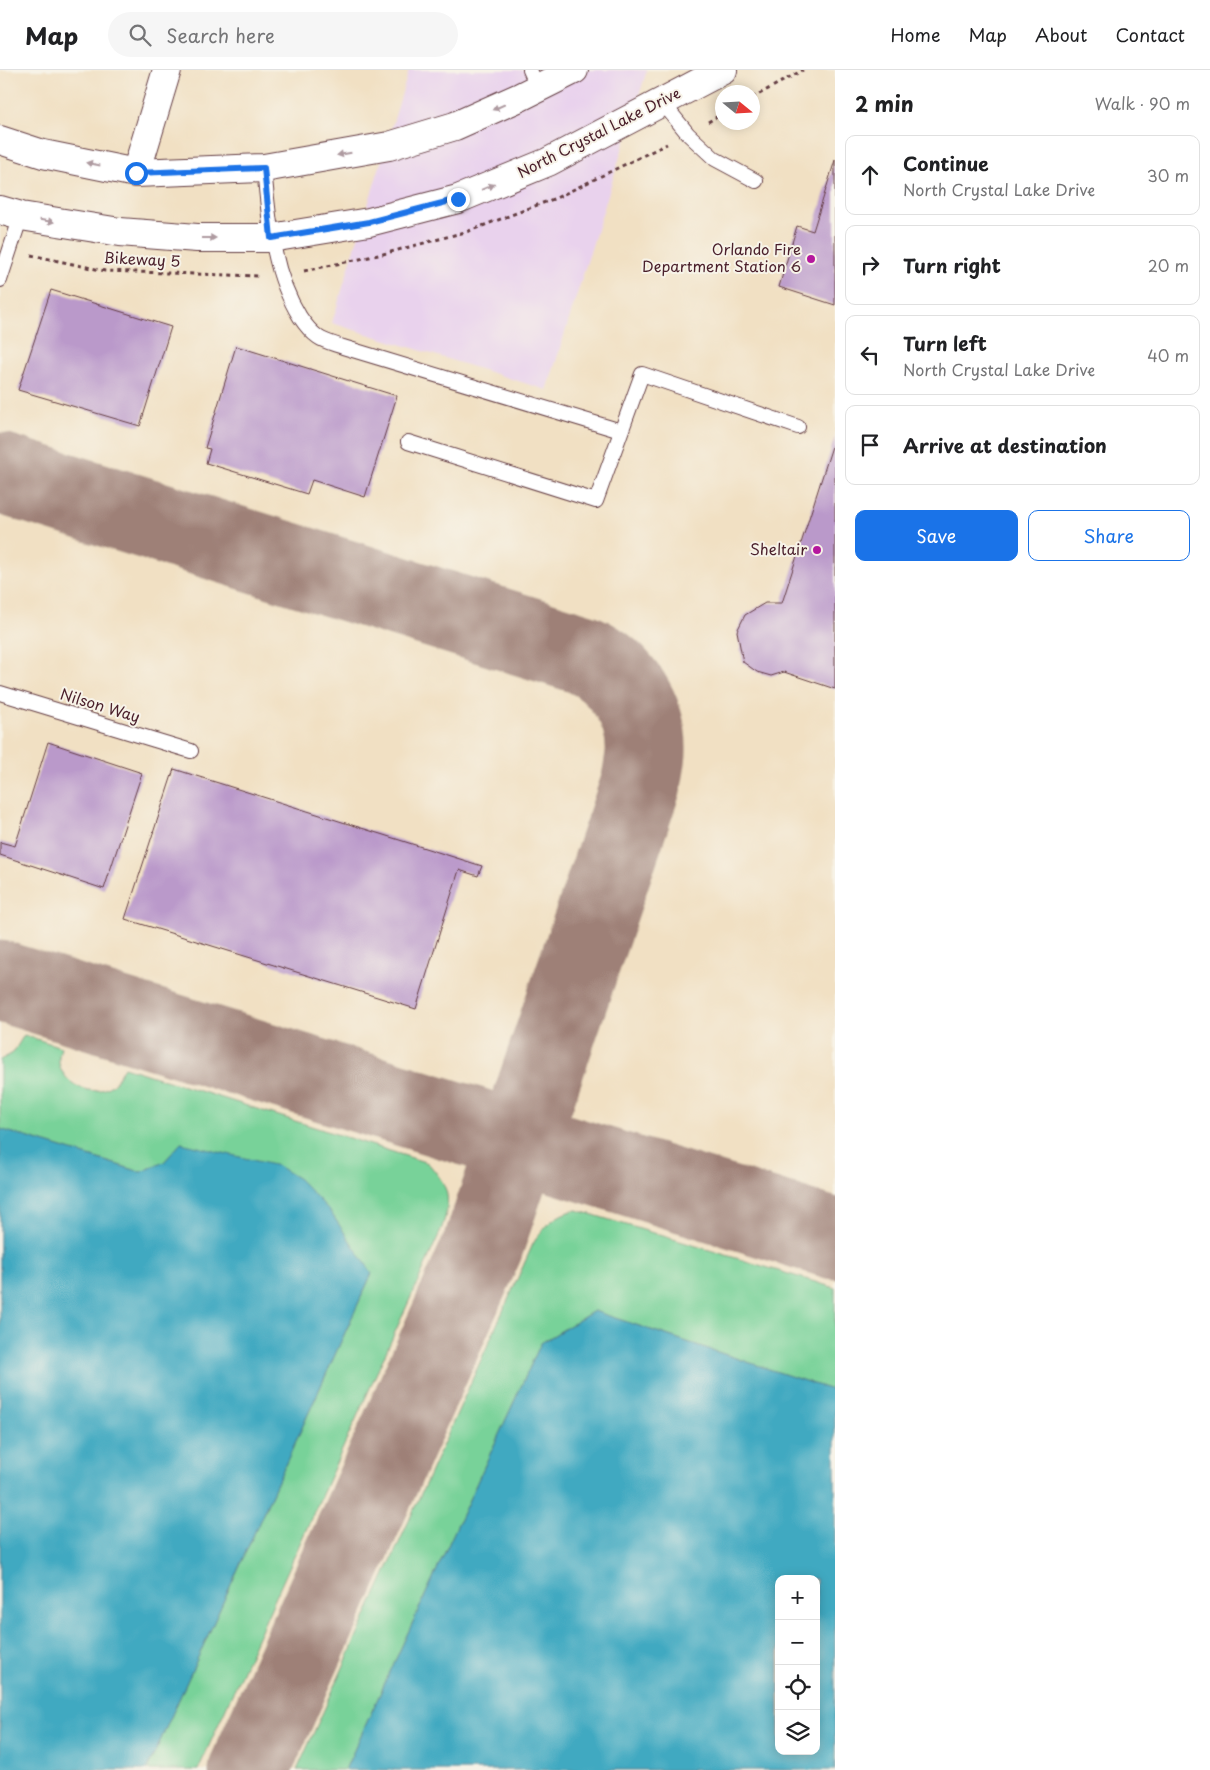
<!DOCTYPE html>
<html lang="en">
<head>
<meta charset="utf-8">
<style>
  :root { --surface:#fff; --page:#f6f6f6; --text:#202124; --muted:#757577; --line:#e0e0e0; --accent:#1a73e8 }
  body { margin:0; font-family:"Playpen Sans",sans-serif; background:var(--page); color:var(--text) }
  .controls { position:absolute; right:15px; bottom:15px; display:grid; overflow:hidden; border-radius:10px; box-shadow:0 2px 12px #0003 }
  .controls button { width:45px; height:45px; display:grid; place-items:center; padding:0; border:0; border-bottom:1px solid var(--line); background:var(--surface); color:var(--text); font:25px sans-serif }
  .compass { position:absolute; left:715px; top:15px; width:45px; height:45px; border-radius:50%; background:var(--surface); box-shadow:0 2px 12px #0003; rotate:108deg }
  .stop { position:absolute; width:15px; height:15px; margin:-11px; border:4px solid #1a73e8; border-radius:50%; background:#fff }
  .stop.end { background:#1a73e8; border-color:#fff; box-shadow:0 1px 5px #0008 }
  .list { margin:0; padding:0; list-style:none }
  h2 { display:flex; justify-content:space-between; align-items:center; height:65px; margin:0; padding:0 20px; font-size:21px }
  h2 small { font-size:16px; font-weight:400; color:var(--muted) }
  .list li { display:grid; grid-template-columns:32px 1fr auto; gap:15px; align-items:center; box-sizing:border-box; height:80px; margin:0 10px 10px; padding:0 10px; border:1px solid var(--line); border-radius:10px }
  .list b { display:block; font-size:19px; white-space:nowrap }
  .list p { margin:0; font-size:16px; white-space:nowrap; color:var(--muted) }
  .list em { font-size:16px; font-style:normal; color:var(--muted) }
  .actions { display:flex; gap:10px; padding:15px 20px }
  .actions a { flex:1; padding:11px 0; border:1px solid var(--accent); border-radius:10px; text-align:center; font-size:18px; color:var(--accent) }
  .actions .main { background:var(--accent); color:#fff }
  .icon { flex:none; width:28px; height:28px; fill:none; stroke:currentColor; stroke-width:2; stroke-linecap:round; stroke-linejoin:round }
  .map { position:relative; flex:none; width:835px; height:1700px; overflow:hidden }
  header { display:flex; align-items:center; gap:30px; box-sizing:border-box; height:70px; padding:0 25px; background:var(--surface); border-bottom:1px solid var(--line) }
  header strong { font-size:24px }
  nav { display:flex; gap:28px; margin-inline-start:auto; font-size:18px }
  .search { width:350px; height:45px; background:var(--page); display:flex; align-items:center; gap:12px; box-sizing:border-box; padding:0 18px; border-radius:28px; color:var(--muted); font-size:19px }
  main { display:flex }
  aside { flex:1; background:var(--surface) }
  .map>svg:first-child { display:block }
  .built { fill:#e9d2ed }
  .green { fill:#78d299; stroke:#617862 }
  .water { fill:#41a9c1; stroke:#466476; fill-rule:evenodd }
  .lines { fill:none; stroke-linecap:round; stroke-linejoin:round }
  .taxiway { stroke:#9e8077; stroke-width:81 }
  .building { fill:#ba99ca }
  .service-casing { stroke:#633c42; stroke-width:16 }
  .minor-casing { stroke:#633c42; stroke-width:30 }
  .secondary-casing { stroke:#633c42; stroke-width:30 }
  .path { stroke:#633c42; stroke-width:3; stroke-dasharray:4 4; stroke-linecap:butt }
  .service { stroke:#fff; stroke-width:14 }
  .minor { stroke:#fff; stroke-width:28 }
  .secondary { stroke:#fff; stroke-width:28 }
  .oneway { fill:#ae9aa0 }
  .route { stroke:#1a73e8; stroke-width:6 }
  .poi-dot { fill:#b5179e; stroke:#f7f3e8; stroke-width:2 }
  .labels { text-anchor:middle; stroke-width:4; stroke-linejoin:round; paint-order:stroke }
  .street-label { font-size:15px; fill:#4a1f2b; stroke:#f7f3e8 }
  .poi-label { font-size:15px; fill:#4a1f2b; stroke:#f7f3e8; text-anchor:end }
</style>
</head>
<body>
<header>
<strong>Map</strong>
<div class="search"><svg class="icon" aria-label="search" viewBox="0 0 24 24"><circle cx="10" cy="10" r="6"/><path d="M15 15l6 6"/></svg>Search here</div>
<nav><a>Home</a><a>Map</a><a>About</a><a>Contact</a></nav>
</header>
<main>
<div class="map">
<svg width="835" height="1700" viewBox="0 0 835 1700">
  <rect width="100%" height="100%" fill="#f7f3e8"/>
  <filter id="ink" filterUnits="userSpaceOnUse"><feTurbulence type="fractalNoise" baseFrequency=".02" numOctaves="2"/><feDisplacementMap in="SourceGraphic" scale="10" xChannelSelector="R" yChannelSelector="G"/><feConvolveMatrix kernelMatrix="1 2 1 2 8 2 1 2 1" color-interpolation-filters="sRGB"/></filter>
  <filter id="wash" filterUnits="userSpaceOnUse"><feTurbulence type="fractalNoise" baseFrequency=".0096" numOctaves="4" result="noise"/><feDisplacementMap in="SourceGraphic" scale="20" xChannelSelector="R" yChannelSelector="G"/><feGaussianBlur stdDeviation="1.12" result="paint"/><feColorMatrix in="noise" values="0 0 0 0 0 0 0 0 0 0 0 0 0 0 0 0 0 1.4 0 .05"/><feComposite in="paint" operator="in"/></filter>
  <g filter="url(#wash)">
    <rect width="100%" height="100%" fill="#f1e0c3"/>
    <path class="built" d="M409,0H647L547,320L332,253Z"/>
    <path class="green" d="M24,965L61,977C60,981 58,988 59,993C64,1017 98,1031 116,1011C119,1007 121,1001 124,997L428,1093C450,1118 452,1129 441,1160L198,1700H147L372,1203L182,1073L164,1092L141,1102L0,1059V990L13,983Z
      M577,1140L835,1218V1321L594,1241L541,1273L345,1700H297L533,1174C543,1157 556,1143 577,1140Z"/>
    <path class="water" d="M0,1059L141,1102L164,1092L181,1073L278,1096L299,1109L329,1140L372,1203L147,1700H0Z
      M594,1241L835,1321V1700H345L541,1273ZM779,1509H816V1681H779Z"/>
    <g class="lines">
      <path class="taxiway" d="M0,403L583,584C621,601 648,641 646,683C645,694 643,704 641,714L483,1176L249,1700
        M0,911L835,1169"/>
    </g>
    <g id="blocks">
      <path class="building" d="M835,90V235L779,217L797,156L813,161Z
        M51,220L171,257L140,356L18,320Z
        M236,276L397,326L365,427L312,410L307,424L206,393L210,379L205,378Z
        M835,367V619L784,602L771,606L757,602L743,592L737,561L745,545L765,533H782Z
        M48,672L142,703L104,819L0,785V772L15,776Z
        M174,699L482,796L478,806L459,800L416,939L125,849Z"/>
    </g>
  </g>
  <g filter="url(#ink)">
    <use href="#blocks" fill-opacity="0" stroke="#633c42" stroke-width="1"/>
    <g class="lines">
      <g class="service-casing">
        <path id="service" d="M530,0L538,18
          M662,32L688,64L715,89L756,111
          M264,98C269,149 272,202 300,247C304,253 311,262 318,267C325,272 335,274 343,277L621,361
          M0,210L21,146
          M408,372L596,431L642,304L798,357
          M0,623L191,681"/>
      </g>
      <g class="minor-casing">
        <path id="minor" d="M136,103L167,0"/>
      </g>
      <g class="secondary-casing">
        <path id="secondary" d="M0,70L43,84L136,103L264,98L389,76L455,56L520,27L574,0
          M0,140L21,146L120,162L197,168H271L369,152L458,129L548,92L723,0"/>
      </g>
      <path class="path" d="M752,28L803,0
        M708,52L722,44
        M31,185L105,201L258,206
        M304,201L383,184L469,161L556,128L667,74"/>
      <use href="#service" class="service"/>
      <use href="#minor" class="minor"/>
      <use href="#secondary" class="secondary"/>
    </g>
    <defs><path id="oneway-solid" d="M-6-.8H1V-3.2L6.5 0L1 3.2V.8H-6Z" transform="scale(1.25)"/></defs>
    <g class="oneway">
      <use href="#oneway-solid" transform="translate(499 37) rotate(156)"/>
      <use href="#oneway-solid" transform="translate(344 84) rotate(170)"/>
      <use href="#oneway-solid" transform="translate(93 94) rotate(-169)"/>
      <use href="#oneway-solid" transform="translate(488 117) rotate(-22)"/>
      <use href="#oneway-solid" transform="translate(47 151) rotate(9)"/>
      <use href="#oneway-solid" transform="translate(209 168)"/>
    </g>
  </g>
  <g class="lines" filter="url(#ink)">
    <path class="route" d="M136,103L264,98L271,168L369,152L458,129"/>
  </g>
  <g class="poi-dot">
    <circle cx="811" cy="189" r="5"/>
    <circle cx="817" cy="480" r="5"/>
  </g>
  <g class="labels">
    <g class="street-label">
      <text transform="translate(599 63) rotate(-27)" y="5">North Crystal Lake Drive</text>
      <text transform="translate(142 190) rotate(3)" y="5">Bikeway 5</text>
      <text transform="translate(100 636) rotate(17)" y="5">Nilson Way</text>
    </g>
    <g class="poi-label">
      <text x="801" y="185">Orlando Fire<tspan x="801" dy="17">Department Station 6</tspan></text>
      <text x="807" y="485">Sheltair</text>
    </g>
  </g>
</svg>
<div class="controls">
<button>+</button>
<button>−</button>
<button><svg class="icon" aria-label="locate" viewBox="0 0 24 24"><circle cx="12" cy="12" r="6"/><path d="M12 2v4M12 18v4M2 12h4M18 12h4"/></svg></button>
<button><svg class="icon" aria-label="layers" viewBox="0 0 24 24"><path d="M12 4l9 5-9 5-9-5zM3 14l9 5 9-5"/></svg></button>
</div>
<svg class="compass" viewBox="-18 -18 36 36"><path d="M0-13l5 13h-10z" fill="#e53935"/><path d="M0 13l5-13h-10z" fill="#757577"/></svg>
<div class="stop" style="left:136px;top:103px"></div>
<div class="stop end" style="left:458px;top:129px"></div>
</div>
<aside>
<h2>2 min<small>Walk · 90 m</small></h2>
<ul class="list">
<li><svg class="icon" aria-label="ahead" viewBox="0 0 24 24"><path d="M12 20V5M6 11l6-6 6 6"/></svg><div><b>Continue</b><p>North Crystal Lake Drive</p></div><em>30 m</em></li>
<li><svg class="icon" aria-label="right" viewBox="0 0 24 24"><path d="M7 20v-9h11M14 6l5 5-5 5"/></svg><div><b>Turn right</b></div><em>20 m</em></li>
<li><svg class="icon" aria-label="left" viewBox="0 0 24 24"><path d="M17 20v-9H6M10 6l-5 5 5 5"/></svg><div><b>Turn left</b><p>North Crystal Lake Drive</p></div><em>40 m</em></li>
<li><svg class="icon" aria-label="arrive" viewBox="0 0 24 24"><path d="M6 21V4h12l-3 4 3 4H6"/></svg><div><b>Arrive at destination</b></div></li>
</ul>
<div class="actions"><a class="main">Save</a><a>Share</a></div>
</aside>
</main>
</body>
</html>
